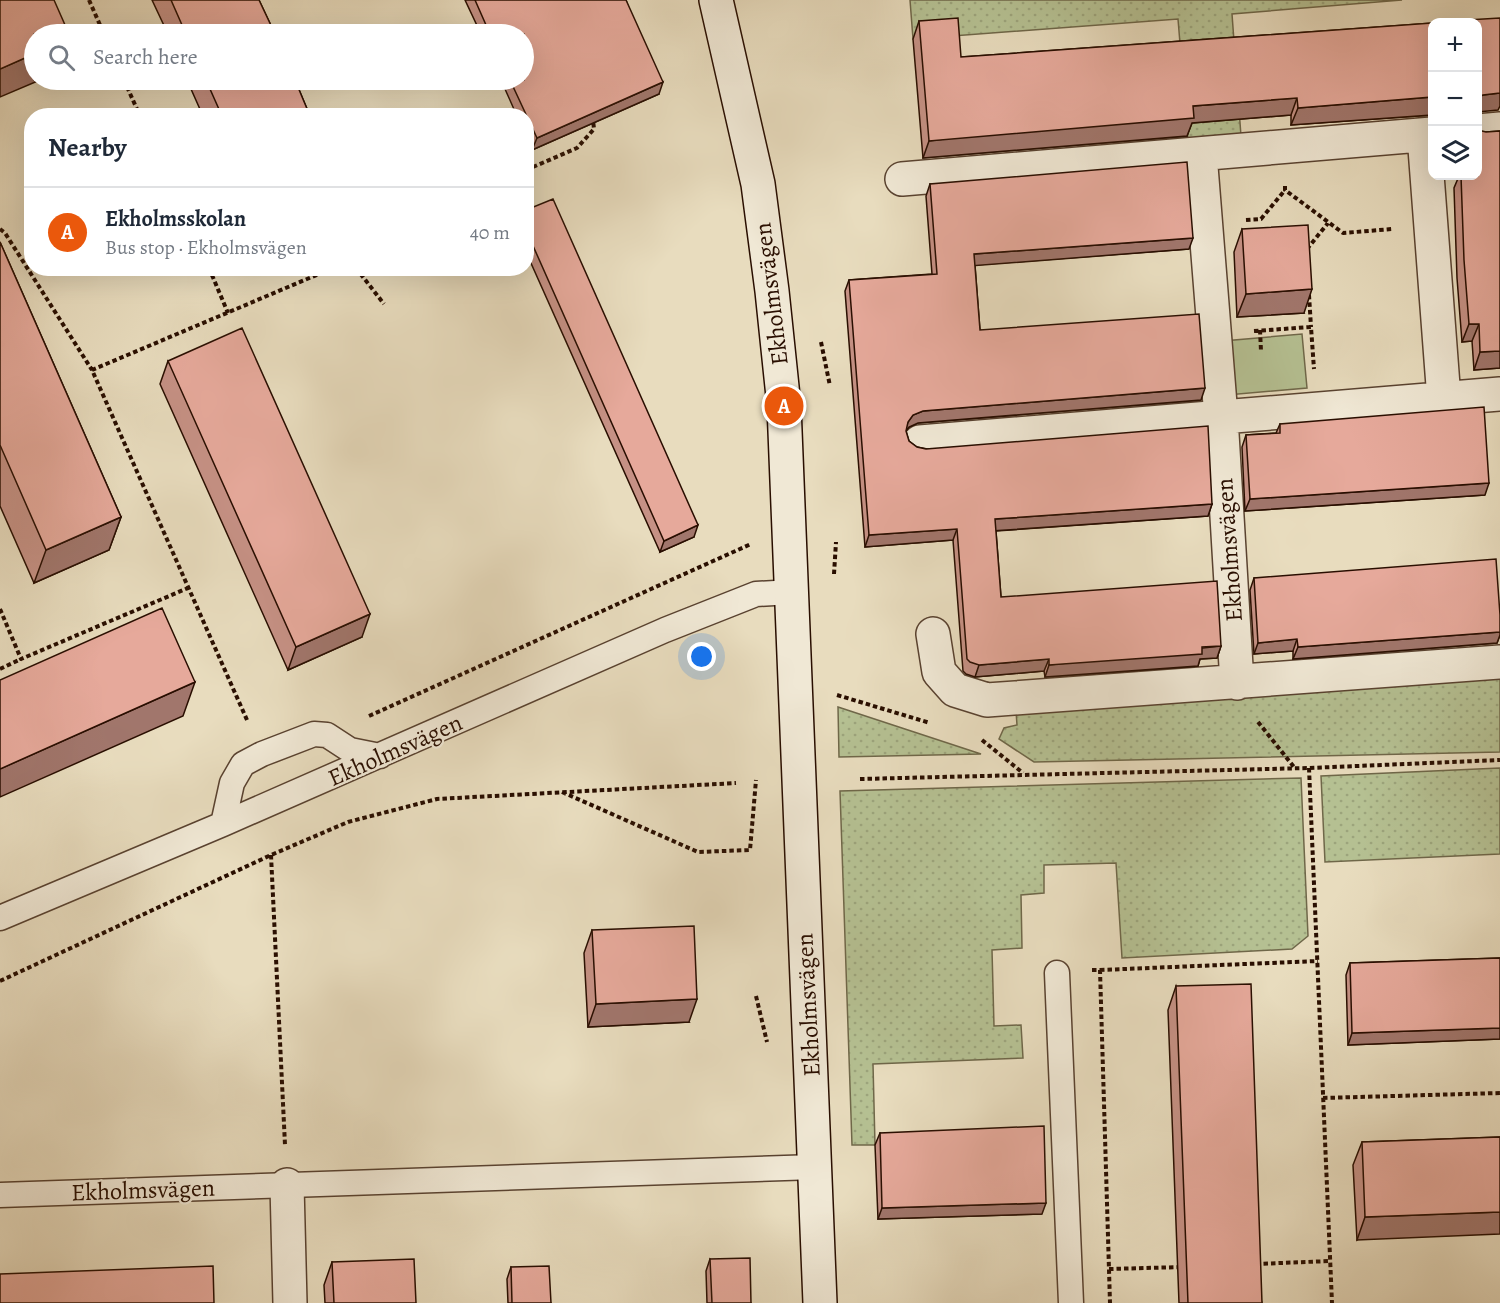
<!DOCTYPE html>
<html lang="en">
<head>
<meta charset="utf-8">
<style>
  :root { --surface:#fff; --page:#f2f2f3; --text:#1f2937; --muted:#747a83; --line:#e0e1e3; --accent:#ea580c }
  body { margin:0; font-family:Alegreya,serif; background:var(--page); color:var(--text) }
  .controls { position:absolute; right:18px; top:18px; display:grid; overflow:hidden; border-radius:12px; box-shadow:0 6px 24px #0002 }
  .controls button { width:54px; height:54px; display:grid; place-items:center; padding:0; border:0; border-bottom:2px solid var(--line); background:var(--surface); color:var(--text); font:30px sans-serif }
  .you { position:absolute; left:702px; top:657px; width:21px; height:21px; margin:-15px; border:4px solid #fff; border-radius:50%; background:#1a73e8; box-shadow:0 0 0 9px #1a73e833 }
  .badge { display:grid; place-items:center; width:39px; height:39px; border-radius:50%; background:var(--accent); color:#fff; font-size:20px; font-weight:700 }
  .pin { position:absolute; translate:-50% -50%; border:3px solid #fff; box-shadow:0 2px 6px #0006 }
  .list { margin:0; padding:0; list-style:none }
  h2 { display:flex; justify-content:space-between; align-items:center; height:78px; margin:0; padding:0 24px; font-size:26px }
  h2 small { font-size:20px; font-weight:400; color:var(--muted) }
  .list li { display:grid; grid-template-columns:39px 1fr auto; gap:18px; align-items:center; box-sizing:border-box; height:90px; padding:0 24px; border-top:2px solid var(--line) }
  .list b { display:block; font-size:22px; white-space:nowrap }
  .list p { margin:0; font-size:20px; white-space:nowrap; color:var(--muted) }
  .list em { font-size:20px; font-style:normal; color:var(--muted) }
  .icon { flex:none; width:33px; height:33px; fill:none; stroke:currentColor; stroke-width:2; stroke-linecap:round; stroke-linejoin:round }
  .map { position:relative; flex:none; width:1500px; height:1303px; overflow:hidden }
  .search { position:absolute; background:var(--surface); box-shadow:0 6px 24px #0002; left:24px; top:24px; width:510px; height:66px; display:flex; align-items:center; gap:15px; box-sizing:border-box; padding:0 21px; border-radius:33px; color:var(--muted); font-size:22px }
  .panel { position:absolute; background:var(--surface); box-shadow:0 6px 24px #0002; left:24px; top:108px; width:510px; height:168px; border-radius:24px }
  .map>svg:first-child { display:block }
  .grass { fill:url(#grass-dots); stroke:#6f6749; stroke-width:1.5 }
  .park { fill:#b5c092; stroke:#6f6749; stroke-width:1.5 }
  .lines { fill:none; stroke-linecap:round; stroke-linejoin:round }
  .lane-casing { stroke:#594230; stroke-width:27 }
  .street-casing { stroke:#594230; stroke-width:36 }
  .secondary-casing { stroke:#290e00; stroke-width:36 }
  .path { stroke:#290e00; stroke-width:4; stroke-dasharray:4.5 3; stroke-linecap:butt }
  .lane { stroke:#f0e8d5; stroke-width:24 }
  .street { stroke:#f0e8d5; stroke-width:33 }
  .secondary { stroke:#f0e8d5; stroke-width:33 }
  .wall { fill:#c69185; stroke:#290e00; stroke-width:1.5 }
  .shaded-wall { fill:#a1766c; stroke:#290e00; stroke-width:1.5 }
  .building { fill:#e6a99b; stroke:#290e00; stroke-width:1.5 }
  .labels { text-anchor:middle; stroke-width:4.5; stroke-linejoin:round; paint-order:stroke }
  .street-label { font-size:24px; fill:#290e00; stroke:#f0e8d5 }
</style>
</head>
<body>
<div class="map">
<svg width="1500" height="1303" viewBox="0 0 1500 1303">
  <defs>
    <pattern id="grass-dots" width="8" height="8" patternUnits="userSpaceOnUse" patternTransform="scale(1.5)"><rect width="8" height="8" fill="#b5c092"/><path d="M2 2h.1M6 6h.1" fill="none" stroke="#9ca47c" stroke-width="1.8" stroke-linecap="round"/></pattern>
  </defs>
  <rect width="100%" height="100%" fill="#e8dcbe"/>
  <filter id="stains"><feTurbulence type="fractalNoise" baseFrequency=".00333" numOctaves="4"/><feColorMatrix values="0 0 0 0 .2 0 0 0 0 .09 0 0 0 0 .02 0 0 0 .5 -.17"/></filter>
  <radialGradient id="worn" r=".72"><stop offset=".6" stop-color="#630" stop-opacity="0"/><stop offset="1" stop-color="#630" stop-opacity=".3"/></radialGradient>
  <path class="grass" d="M910,0H1402L1232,14L1241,136L1188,141L1178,19L913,39Z
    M1500,673V752L1034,762L999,739L1004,728L1017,725L1016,711Z
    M838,707L981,754L839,757Z
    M1500,768V854L1325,862L1321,776Z
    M1301,778L1308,936L1292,949L1122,958L1116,863L1044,865V893L1021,895L1022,948L992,950L994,1026L1021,1025L1023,1058L873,1064L875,1145H852L840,791Z"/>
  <path class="park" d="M1302,334L1307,388L1227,395L1223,341Z"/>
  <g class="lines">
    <g class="lane-casing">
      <path id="lane" d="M223,824L232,783L243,764L262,754L314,734L327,735L350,750L380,756
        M0,918L223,824L665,630L756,594L792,592
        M1057,973L1071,1303
        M0,1195L815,1167"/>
    </g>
    <g class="street-casing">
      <path id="street" d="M1478,131L1500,129
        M1424,135L1444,399
        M1200,154L1221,417L1237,683
        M902,179L1432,134
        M920,442L1500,394
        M933,634L939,672L955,690L987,700L1500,662
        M287,1185L290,1303"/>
    </g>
    <g class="secondary-casing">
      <path id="secondary" d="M716,0L758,184L772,291L784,406L820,1303"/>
    </g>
    <path class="path" d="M89,0L104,34
      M124,80L140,116
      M526,170L577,148L594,129L593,120
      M1285,186V190L1343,233L1392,229
      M1246,220L1261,219L1285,190
      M0,229L5,233L92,370
      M1307,249L1328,223
      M209,268L228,313
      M356,268L384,304
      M1309,295L1311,327
      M1260,330L1261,351
      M1254,331L1311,327L1314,369
      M821,342L830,386
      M834,574L836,542
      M0,609L21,659L188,588
      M0,669L21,659
      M837,695L930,723
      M369,716L751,544
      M247,720L92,370L333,268
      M1258,722L1294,767
      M982,740L1023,773
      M1309,768L1332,1303
      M860,779L1309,768L1500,760
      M562,792L698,852L750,850L756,780
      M271,855L285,1145
      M1092,970H1100L1110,1303
      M1100,970L1318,961
      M0,981L271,855L348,822L437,799L736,783
      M756,996L767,1042
      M1323,1098L1500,1093
      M1256,1264L1330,1261
      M1109,1269L1183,1267"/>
    <use href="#lane" class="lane"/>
    <use href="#street" class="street"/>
    <use href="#secondary" class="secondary"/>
  </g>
  <path class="wall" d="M152,0H259L275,34H168Z
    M465,0H626L659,94L532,150L526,137V116H517L501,80H524V34H481Z
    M919,21L961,57L1432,23V115L1291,125V115L1192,123L1187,136L923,158L913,39Z
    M187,80H295L310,116H203Z
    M1500,131V368L1474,370L1472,341L1462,342L1457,278L1454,188L1459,176H1478L1486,132Z
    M930,184L1189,249L975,265L980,330L1201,400L918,423L909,427L906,431L909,441L917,447L1212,504L1208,516L996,531L1001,597L1221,646L1217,658L1200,659L1198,666L1045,677L1044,671L975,677L966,674L963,671L953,540L865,547L845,291L849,280L932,274L926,196Z
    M526,210L694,537L660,552L526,252Z
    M1242,229L1304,313L1237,317L1234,252Z
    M0,242L121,517L109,550L34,583L0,506Z
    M168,361L362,637L288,670L160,384Z
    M1280,424L1485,495L1245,511L1242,447L1246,435L1276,433Z
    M1254,578L1500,615V635L1497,643L1293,659V651L1254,654L1250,590Z
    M592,930L689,1022L588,1027L584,953Z
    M1500,958V1039L1348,1045L1346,975L1350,963Z
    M1176,986L1262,1303H1179L1168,1010Z
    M880,1133L1042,1214L878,1219L875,1145Z
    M1500,1137L1357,1240L1353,1165L1362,1142Z
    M710,1259L751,1303H707L706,1271Z
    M332,1262L416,1303H325L324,1285Z
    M511,1267L551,1303H508L507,1279Z"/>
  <path class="shaded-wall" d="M34,54V80H40L0,97V69Z
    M663,82L659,94L532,150L537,138Z
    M1500,93V106L1498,110L1478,112V97L1483,95Z
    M1432,97V115L1291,125L1298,108Z
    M1297,98L1291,115L1192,123L1187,136L923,158L929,141L1193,106Z
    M1193,238L1189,249L970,266L974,254Z
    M1312,289L1304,313L1237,317L1246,294Z
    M1469,324H1479L1472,341L1462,342Z
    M1500,351V368L1474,370L1480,352Z
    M1205,388L1201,400L918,423L909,427L903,434L908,422L913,415L923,411Z
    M1489,483L1485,495L1245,511L1250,499Z
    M1212,504L1208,516L991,531L995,519Z
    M121,517L109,550L34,583L46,550Z
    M698,525L694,537L660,552L664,541Z
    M957,529L953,540L865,547L869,535Z
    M370,614L362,637L288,670L296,647Z
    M1500,632V635L1497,643L1293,659L1298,647Z
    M1297,639L1293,651L1254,654L1258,643Z
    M1221,646L1217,658L1200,659L1198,666L1045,677L1049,665Z
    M1049,659L1044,671L975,677L979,665Z
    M195,682L183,716L0,797V769Z
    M697,999L689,1022L588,1027L596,1004Z
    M1500,1028V1039L1348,1045L1352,1033Z
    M1046,1203L1042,1214L878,1219L882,1208Z
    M1500,1212V1234L1357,1240L1365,1217Z"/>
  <path class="building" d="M0,0H54L69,34H34V54L0,69Z
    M171,0H259L275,34H186Z
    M475,0H626L663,82L537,138L510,80H524V34H490Z
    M958,18L961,57L1432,23V97L1298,108L1297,98L1193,106L1194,118L929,141L919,21Z
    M1500,18V93L1483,95L1478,97V22H1434Z
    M206,80H295L310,116H222Z
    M1478,130L1486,132L1500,131V351L1480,352L1479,324H1469L1464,260L1461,176H1478Z
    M1187,162L1193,238L974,254L980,330L1199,314L1205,388L923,411L913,415L908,422L906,431L909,441L917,447L926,449L1208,426L1212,504L995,519L1001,597L1217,581L1221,646L1202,647V654L1049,665V659L979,665L970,662L967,659L957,529L869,535L849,280L937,274L930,184Z
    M553,199L698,525L664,541L526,230V210Z
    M1308,225L1312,289L1246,294L1242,229Z
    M0,242L121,517L46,550L0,445Z
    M242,328L370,614L296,647L168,361Z
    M1484,407L1489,483L1250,499L1246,435L1280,433V424Z
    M1496,559L1500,615V632L1298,647L1297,639L1258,643L1254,578Z
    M162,608L195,682L0,769V680Z
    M694,926L697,999L596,1004L592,930Z
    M1500,958V1028L1352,1033L1350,963Z
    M1251,984L1262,1303H1188L1176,986Z
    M1044,1126L1046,1203L882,1208L880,1133Z
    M1500,1137V1212L1365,1217L1362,1142Z
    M750,1258L751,1303H712L710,1259Z
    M414,1259L416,1303H334L332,1262Z
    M213,1266L214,1303H0V1274Z
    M549,1266L551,1303H512L511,1267Z"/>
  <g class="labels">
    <g class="street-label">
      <text transform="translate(771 294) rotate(-97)" y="8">Ekholmsvägen</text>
      <text transform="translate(1229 550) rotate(-94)" y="8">Ekholmsvägen</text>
      <text transform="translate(395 750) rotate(-24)" y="8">Ekholmsvägen</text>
      <text transform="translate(808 1005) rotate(-93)" y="8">Ekholmsvägen</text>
      <text transform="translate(143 1190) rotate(-2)" y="8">Ekholmsvägen</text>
    </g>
  </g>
  <rect width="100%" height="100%" filter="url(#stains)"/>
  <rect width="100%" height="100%" fill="url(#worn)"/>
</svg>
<div class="controls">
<button>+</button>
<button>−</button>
<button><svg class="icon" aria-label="layers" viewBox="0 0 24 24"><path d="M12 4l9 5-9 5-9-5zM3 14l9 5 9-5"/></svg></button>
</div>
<div class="you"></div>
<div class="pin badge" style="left:784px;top:406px">A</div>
<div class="search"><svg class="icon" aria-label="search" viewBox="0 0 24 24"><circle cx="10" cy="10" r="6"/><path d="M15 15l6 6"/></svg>Search here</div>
<section class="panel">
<h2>Nearby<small></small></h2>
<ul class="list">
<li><span class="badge">A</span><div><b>Ekholmsskolan</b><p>Bus stop · Ekholmsvägen</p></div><em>40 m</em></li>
</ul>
</section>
</div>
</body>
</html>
